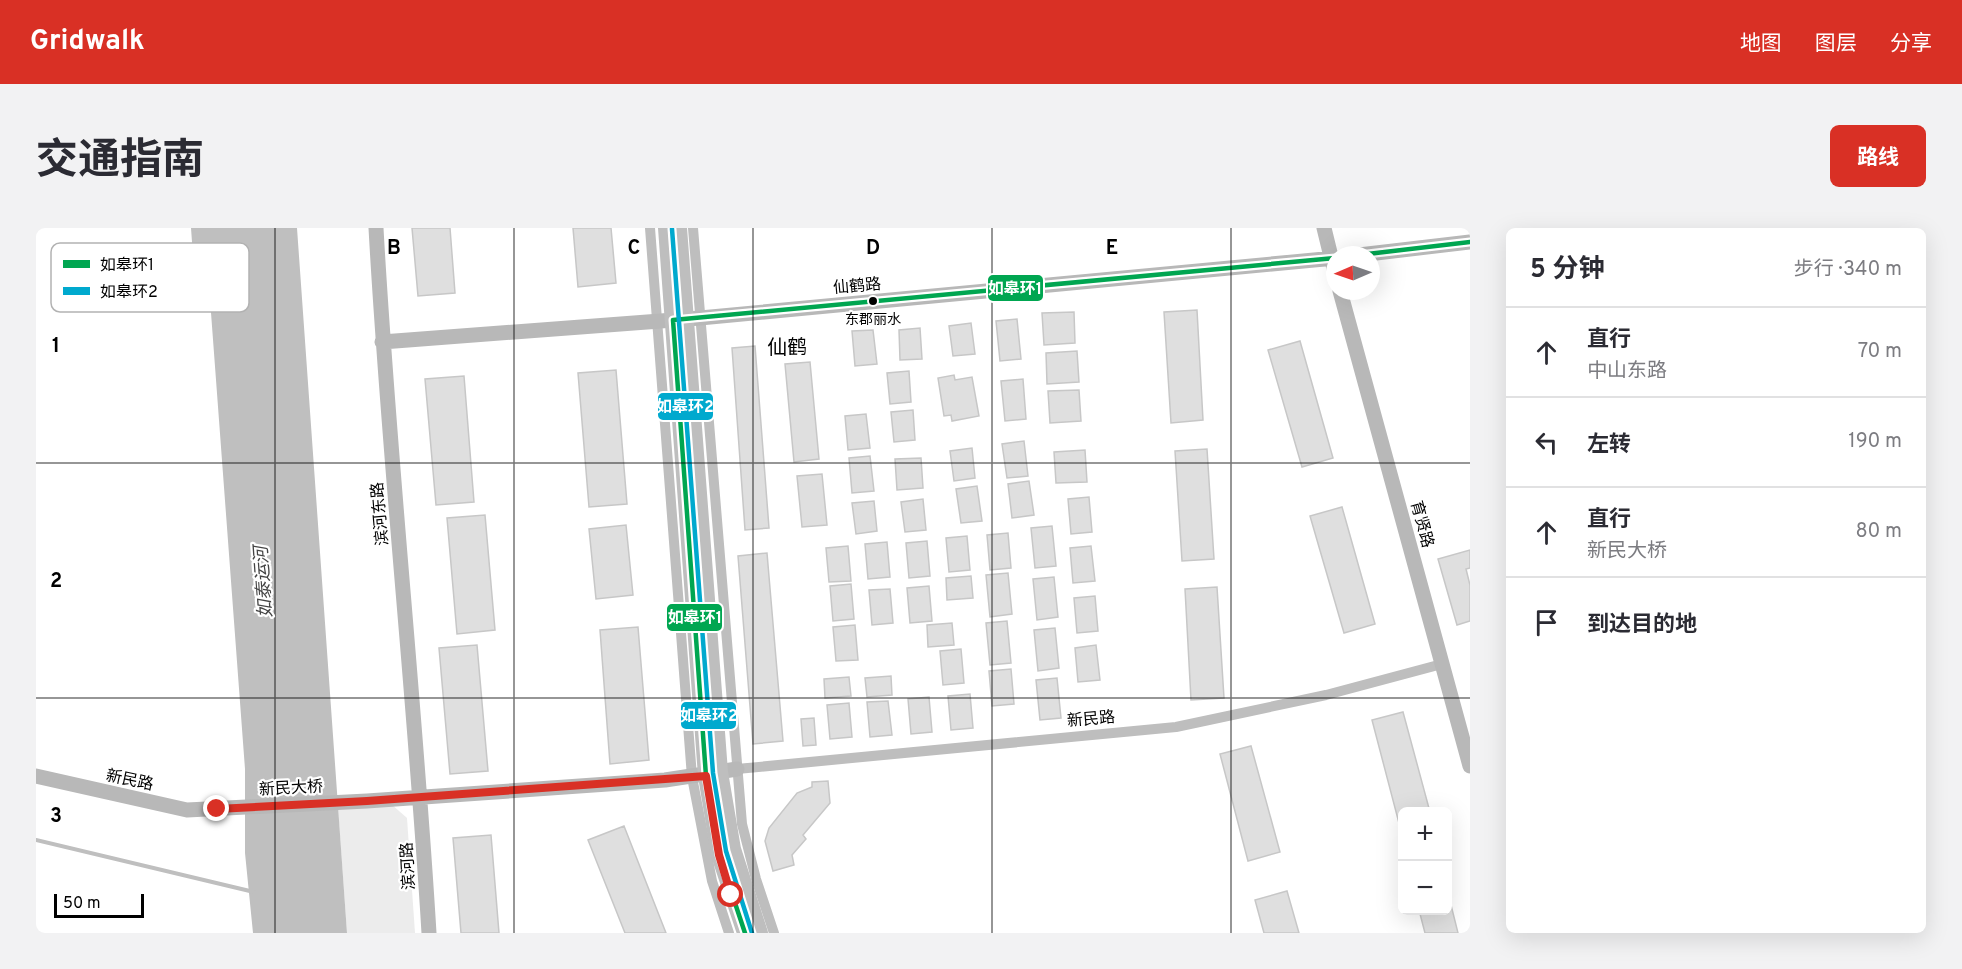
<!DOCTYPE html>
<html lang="zh">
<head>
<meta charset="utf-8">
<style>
  :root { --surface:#fff; --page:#f2f2f3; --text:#2b2b33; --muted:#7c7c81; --line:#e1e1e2; --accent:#d93025 }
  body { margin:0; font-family:Overpass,"Noto Sans SC",sans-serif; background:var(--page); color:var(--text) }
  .controls { position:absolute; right:18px; bottom:18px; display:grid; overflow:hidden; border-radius:9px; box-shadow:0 6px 24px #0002 }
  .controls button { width:54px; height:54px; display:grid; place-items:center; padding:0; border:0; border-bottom:2px solid var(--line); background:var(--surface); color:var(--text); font:30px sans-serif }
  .compass { position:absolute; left:1290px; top:18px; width:54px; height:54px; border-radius:50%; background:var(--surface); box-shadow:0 6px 24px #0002; rotate:268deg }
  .scale { position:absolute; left:18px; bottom:15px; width:90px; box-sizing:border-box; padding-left:6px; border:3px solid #000; border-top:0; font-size:16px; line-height:21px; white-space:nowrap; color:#000; -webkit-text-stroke:4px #fff; paint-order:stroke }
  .stop { position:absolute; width:18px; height:18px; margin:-14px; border:4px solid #d93025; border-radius:50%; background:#fff }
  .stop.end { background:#d93025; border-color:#fff; box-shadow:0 2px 6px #0008 }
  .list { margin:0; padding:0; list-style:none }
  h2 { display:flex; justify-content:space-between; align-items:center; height:78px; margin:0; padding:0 24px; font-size:26px }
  h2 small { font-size:20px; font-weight:400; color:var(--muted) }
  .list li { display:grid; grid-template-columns:39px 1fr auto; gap:18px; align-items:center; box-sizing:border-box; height:90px; padding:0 24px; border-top:2px solid var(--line) }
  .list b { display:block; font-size:22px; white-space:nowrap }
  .list p { margin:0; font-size:20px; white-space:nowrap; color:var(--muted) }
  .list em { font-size:20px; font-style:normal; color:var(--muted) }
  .icon { flex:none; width:33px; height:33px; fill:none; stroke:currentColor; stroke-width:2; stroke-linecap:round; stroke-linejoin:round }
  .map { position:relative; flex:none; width:1434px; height:705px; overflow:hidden; border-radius:9px }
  header { display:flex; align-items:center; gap:36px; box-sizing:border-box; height:84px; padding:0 30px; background:var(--accent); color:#fff }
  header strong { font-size:28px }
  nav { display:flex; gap:33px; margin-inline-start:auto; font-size:21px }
  .intro { display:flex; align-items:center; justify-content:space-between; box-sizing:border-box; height:144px; padding:0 36px }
  h1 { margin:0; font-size:42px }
  .button { padding:15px 27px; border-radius:9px; background:var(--accent); color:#fff; font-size:21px; font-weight:700 }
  main { display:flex; gap:36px; padding:0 36px }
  aside { flex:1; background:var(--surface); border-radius:9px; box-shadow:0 6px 24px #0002 }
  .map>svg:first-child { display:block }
  .green { fill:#ececec }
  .water { fill:#bfbfbf }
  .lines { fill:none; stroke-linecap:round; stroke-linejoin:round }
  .stream { stroke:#bfbfbf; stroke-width:4 }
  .building { fill:#dfdfdf; stroke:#c7c7c7; stroke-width:1.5 }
  .street { stroke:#bebebe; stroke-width:10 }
  .secondary { stroke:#b8b8b8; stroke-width:15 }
  .primary { stroke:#bebebe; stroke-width:16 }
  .bus-1-casing { stroke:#fff; stroke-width:9 }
  .bus-2-casing { stroke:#fff; stroke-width:9 }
  .bus-1 { stroke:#00a651; stroke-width:4.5 }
  .bus-2 { stroke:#00a9ce; stroke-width:4.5 }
  .route { stroke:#d93025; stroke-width:8 }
  .grid { fill:none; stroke:#000; stroke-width:1.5; stroke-opacity:0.55 }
  .bus-dot { fill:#000; stroke:#fff; stroke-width:2 }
  .labels { text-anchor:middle; stroke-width:4.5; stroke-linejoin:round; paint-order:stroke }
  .bus-label { font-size:14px; fill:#000; stroke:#fff }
  .street-label { font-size:16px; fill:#000; stroke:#fff }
  .water-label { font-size:18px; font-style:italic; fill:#444; stroke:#fff }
  .quarter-label { font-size:20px; fill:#000; stroke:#fff }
  .key { fill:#fff; stroke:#b2b2b2; stroke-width:1.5 }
  .key-label { font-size:16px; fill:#000 }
  .grid-label { font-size:20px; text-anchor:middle; font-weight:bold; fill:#000; stroke:#fff; stroke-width:4.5; stroke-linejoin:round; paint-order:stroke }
  .line-badge { stroke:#fff; stroke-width:2 }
  .badge-label { font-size:16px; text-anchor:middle; font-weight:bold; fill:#fff }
</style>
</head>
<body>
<header>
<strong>Gridwalk</strong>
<nav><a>地图</a><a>图层</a><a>分享</a></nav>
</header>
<div class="intro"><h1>交通指南</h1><a class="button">路线</a></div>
<main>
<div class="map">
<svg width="1434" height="705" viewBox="0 0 1434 705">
  <rect width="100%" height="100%" fill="#fff"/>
  <path class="green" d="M355,576L371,590L379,705H311L302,579Z"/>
  <path class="water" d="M155,0H261L311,705H217L209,625V541L171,31L157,28Z"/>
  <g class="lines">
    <path class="stream" d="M0,612L218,664"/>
  </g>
  <path class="building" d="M376,0H414L419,65L382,68Z
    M537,0H575L580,55L542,59Z
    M1161,82L1167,192L1135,195L1128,84Z
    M1038,84L1039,115L1008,117L1006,85Z
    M981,91L985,131L964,133L960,93Z
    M935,95L939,126L917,128L913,98Z
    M884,100L886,131L864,132L863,102Z
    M837,102L841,136L819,138L816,103Z
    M1264,113L1297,230L1266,239L1232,122Z
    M719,118L733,300L709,302L696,120Z
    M1041,123L1043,154L1011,156L1010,125Z
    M774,134L783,231L758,234L749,136Z
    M580,142L591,276L553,279L542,145Z
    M873,143L875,174L854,176L851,145Z
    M918,147L919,152L936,149L943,188L916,193L915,187L908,188L902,150Z
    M428,148L438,274L400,277L389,151Z
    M987,151L990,191L969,193L965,153Z
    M1043,162L1045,193L1014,195L1012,163Z
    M877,182L879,212L858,214L855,184Z
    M830,186L834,220L812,222L809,188Z
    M988,213L992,248L971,250L966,216Z
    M936,220L939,250L918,253L914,223Z
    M1171,221L1178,331L1146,333L1139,223Z
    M1049,222L1051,254L1020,255L1018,224Z
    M834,228L838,263L816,265L813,230Z
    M885,230L887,260L861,262L859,231Z
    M786,246L791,297L766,299L761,248Z
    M993,253L998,287L976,290L972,256Z
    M941,258L946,293L925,295L920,261Z
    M1053,269L1056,304L1035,306L1032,271Z
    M887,271L890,302L869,304L865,274Z
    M838,273L841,303L820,306L816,275Z
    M1306,279L1339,396L1308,405L1274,288Z
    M449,287L459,402L421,406L411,290Z
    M590,297L597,367L560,371L553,301Z
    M1016,298L1020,338L999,340L995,300Z
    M972,305L975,340L954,342L951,307Z
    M931,308L934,342L913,344L910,310Z
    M891,313L894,348L873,350L870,315Z
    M851,314L854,349L832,351L829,316Z
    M812,318L815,353L793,354L790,320Z
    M1055,318L1059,353L1037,355L1034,320Z
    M1434,322V340L1430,341L1434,357V393L1421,397L1402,331Z
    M731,325L747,513L717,516L702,328Z
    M972,345L976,386L954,389L950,347Z
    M935,348L937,370L911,372L910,350Z
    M1018,349L1022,389L1001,392L997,351Z
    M815,356L818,391L797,393L794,358Z
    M893,358L896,393L874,395L871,360Z
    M1181,359L1188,470L1155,472L1149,361Z
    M854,361L857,395L836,397L833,362Z
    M1059,368L1062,403L1041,405L1038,370Z
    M971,393L975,435L954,437L950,395Z
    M916,395L918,417L892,419L891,397Z
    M819,397L822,432L800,433L797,399Z
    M602,399L613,532L574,536L564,402Z
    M1019,400L1023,440L1002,443L998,402Z
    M441,417L452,543L414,546L403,420Z
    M1060,417L1064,452L1042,454L1039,420Z
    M925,421L928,455L907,457L904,423Z
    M975,441L978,476L956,478L953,443Z
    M855,448L856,467L831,469L829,450Z
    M813,449L815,468L789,470L788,451Z
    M1021,450L1025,490L1004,492L1000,452Z
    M934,466L937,500L915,502L912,468Z
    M893,469L896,504L875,506L872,471Z
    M852,473L856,507L834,509L831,474Z
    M813,475L816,509L794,511L791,477Z
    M1367,484L1394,584H1366V598L1364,599L1336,492Z
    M778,490L780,517L767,518L765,491Z
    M1215,518L1244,624L1212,633L1184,526Z
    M792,553L794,575L767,607L770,611L756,627L758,637L737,643L729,613L733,600L761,565L776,559V554Z
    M588,598L630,705H589L552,612Z
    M455,607L463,705H425L417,610Z
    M1251,663L1263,705H1228L1219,672Z
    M1412,665L1422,705H1389L1383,682H1412Z"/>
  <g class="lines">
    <path class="street" d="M614,0L656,549L676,653L693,705
      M657,0L706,596L720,651L738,705
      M701,541L1140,499L1290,467L1406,436"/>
    <path class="secondary" d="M340,0C353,235 379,470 393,705
      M1288,0L1299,45
      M1323,27L1434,14
      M1304,63L1434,538
      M346,114L664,90L1299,30
      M0,548L151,582L331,573L629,552L701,541"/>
    <path class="primary" d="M630,0L670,548L683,627L709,705
      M643,0L684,544L697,621L724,705"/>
    <g class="bus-1-casing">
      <path id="bus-1" d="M1323,27L1434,14
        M709,705L683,627L670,548L637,92L1299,30"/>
    </g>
    <g class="bus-2-casing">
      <path id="bus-2" d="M636,1L677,545L690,623L716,705"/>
    </g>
    <use href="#bus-1" class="bus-1"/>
    <use href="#bus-2" class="bus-2"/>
  </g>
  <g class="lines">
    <path class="route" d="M181,581L331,573L670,548L683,627L695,667"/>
  </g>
  <path class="grid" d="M239,0V705M478,0V705M717,0V705M956,0V705M1195,0V705M0,235H1434M0,470H1434"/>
  <circle class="bus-dot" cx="837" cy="73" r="5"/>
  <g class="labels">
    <g class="bus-label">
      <text x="837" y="96">东郡丽水</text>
    </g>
    <g class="street-label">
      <text transform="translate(821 57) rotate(-5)" y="6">仙鹤路</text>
      <text transform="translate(343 286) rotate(-95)" y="6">滨河东路</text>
      <text transform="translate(1387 296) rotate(75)" y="6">育贤路</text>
      <text transform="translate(1055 490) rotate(-5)" y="6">新民路</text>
      <text transform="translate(94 551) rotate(12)" y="6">新民路</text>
      <text transform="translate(255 559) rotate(-3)" y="6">新民大桥</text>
      <text transform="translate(371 638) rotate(-93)" y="6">滨河路</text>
    </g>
    <g class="water-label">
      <text transform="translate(227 354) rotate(-94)" y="6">如泰运河</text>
    </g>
    <g class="quarter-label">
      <text x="751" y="126">仙鹤</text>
    </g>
  </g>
  <rect x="15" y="15" width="198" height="69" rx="9" class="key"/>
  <rect x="27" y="32" width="27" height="8" fill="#00a651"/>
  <rect x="27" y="59" width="27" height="8" fill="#00a9ce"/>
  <g class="key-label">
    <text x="64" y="42">如皋环1</text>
    <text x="64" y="69">如皋环2</text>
  </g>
  <g class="grid-label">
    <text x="358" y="26">B</text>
    <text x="598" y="26">C</text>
    <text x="837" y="26">D</text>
    <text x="1076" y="26">E</text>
    <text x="20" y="124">1</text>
    <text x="20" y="359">2</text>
    <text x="20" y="594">3</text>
  </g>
  <g class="line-badge">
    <rect x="951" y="46" width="57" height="28" rx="6" fill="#00a651"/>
    <rect x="621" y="164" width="57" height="29" rx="6" fill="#00a9ce"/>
    <rect x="630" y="375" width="57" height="29" rx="6" fill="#00a651"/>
    <rect x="644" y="473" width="57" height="29" rx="6" fill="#00a9ce"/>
  </g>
  <g class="badge-label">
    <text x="979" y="66">如皋环1</text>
    <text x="649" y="184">如皋环2</text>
    <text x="659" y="395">如皋环1</text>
    <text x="673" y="493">如皋环2</text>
  </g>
</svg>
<div class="controls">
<button>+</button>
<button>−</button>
</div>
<svg class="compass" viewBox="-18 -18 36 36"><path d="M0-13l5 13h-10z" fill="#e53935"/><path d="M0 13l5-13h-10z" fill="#7c7c81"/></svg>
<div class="scale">50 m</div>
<div class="stop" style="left:695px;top:667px"></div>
<div class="stop end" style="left:181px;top:581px"></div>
</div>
<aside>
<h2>5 分钟<small>步行 · 340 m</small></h2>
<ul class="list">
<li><svg class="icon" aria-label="ahead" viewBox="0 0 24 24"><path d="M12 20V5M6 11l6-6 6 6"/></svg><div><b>直行</b><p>中山东路</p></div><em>70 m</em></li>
<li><svg class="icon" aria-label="left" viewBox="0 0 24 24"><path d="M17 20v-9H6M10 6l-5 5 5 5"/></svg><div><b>左转</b></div><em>190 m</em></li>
<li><svg class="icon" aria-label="ahead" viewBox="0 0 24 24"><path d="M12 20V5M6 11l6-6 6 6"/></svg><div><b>直行</b><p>新民大桥</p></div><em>80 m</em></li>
<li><svg class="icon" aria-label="arrive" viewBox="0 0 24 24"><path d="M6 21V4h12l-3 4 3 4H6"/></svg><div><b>到达目的地</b></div></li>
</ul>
</aside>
</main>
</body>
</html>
